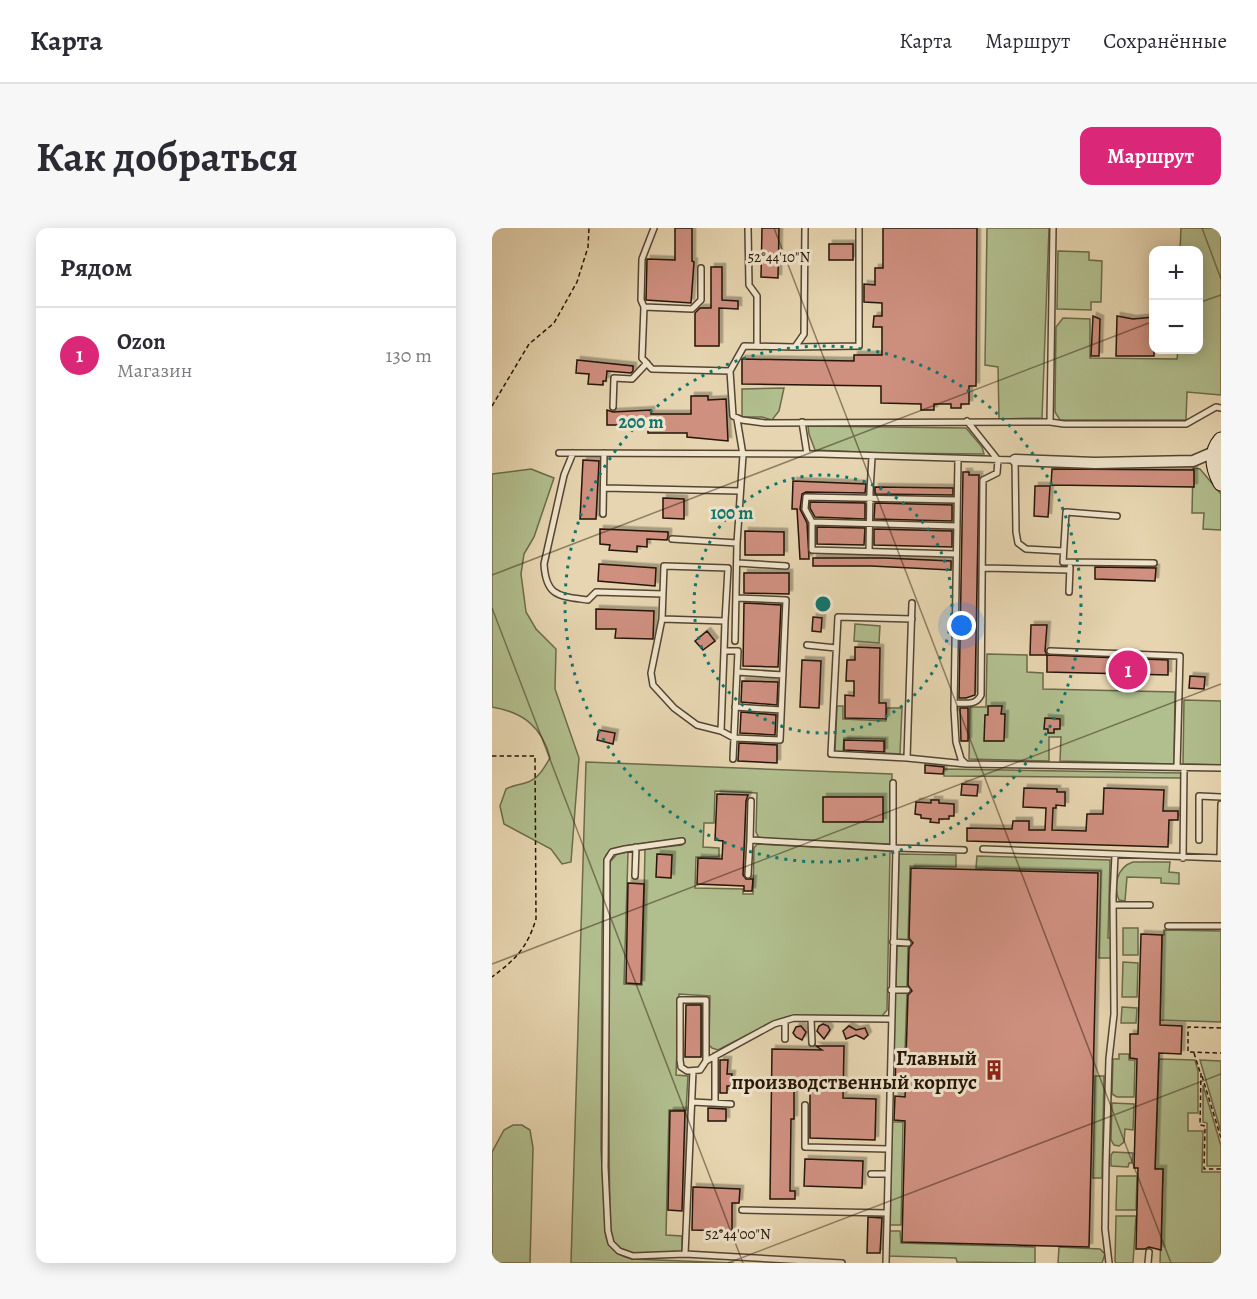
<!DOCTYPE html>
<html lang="ru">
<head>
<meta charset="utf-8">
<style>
  :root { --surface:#fff; --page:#f7f7f7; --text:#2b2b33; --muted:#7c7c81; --line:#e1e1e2; --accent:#db2777 }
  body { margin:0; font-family:Alegreya,serif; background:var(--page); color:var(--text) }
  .controls { position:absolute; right:18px; top:18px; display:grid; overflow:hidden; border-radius:12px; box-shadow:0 3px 15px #0003 }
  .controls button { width:54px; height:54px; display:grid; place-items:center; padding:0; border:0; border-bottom:2px solid var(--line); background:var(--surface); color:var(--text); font:30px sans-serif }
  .you { position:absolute; left:470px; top:398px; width:21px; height:21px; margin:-15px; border:4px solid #fff; border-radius:50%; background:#1a73e8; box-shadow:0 0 0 9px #1a73e833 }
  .badge { display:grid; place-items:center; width:39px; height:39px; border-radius:50%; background:var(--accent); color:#fff; font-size:20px; font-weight:700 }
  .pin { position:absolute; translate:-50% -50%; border:3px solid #fff; box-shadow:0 2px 6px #0006 }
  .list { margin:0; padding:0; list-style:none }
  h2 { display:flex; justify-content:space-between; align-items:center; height:78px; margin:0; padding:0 24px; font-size:26px }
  h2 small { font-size:20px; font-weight:400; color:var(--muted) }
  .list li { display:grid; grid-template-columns:39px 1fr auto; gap:18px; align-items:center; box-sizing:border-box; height:96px; padding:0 24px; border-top:2px solid var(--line) }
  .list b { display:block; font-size:22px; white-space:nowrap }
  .list p { margin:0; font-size:20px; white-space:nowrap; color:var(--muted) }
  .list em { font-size:20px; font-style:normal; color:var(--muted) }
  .map { position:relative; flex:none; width:729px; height:1035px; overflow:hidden; border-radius:12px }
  header { display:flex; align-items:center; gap:36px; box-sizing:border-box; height:84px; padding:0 30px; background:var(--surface); border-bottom:2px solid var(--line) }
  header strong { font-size:28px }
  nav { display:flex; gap:33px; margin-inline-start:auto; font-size:21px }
  .intro { display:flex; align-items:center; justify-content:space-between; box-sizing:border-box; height:144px; padding:0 36px }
  h1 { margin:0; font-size:42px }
  .button { padding:15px 27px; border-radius:12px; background:var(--accent); color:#fff; font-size:21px; font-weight:700 }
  main { display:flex; gap:36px; padding:0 36px }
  aside { flex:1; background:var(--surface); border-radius:12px; box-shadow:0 3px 15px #0003 }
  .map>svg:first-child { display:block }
  .green { fill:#b1be8e; stroke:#6b6a4a; stroke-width:1.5 }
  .building { fill:#cf9080; stroke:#251507; stroke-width:1.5; filter:url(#shadow) }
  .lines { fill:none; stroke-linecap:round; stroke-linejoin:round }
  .service-casing { stroke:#554531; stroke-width:8 }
  .minor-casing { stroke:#554531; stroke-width:13 }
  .secondary-casing { stroke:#251507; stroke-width:17 }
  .path { stroke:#251507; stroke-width:1.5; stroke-dasharray:4.5 3; stroke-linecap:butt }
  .service { stroke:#efe4cc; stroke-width:5 }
  .minor { stroke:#efe4cc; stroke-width:10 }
  .secondary { stroke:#efe4cc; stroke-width:15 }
  .ticks { fill:none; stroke:#251507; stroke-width:1.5; stroke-opacity:0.45 }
  .ring { fill:none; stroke:#0f766e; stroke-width:3; stroke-dasharray:3 6 }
  .labels { text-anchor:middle; stroke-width:6; stroke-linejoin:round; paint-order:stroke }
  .poi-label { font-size:21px; font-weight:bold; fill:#251507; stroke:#efe4cc; text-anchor:end }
  .ticks-label { font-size:15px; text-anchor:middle; fill:#251507; stroke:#efe4cc; stroke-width:6; stroke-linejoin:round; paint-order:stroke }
  .centre { fill:#0f766e; stroke:#efe4cc; stroke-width:3 }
  .ring-label { font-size:18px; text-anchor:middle; font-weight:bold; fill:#0f766e; stroke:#efe4cc; stroke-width:6; stroke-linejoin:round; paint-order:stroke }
</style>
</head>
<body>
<header>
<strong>Карта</strong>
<nav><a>Карта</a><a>Маршрут</a><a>Сохранённые</a></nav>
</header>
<div class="intro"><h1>Как добраться</h1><a class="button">Маршрут</a></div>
<main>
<aside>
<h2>Рядом<small></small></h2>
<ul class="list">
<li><span class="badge">1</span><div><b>Ozon</b><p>Магазин</p></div><em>130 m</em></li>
</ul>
</aside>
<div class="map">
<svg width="729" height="1035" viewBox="0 0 729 1035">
  <defs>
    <filter id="shadow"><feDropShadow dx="3.5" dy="-3.5" stdDeviation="0" flood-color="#0004"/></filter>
  </defs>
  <rect width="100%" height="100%" fill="#e6d5b0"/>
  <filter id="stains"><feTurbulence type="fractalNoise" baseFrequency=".00333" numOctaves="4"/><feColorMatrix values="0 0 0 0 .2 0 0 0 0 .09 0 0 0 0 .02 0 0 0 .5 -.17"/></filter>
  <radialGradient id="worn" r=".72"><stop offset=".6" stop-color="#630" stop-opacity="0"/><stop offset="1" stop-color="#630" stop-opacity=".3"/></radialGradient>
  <path class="green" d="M495,0H557L550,190L507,191L506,139L493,137Z
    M689,0H729V167L695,164L694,192H568L563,184V177L564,99L571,90L598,91V130L685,131L686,122H706V22H688Z
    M566,23L597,24V32L610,33L609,74H599V82L565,81Z
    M292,160L287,183L280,192L270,189H250V161Z
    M316,198L474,200L490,219L492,226L388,225L323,222L317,206Z
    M701,240L708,241L729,266V302L711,301L712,285H700Z
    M39,241L62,250L42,309L32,326L29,346L34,384L44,401L64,421L63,461L87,530L79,634L70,636L59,621L12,596L8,578L14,561C21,557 26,557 33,555C46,552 52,540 58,530C50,498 30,484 0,479V246Z
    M363,396L388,398L387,415L362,413Z
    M495,426L535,427V444L551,445V461L683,464L682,536L568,533L569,509H557V533L477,531L478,479H494Z
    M692,472L729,473V537L691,536Z
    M345,478H351V491L394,493L395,480H410L408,526L393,525V511L352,510L351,524H343Z
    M94,534L400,546L398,616L267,610L264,604L265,565L223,563L222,595H212L211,619L227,620V629H204L203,660L251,661V666H261L262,620L265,616L398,623L395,782L390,788L383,789L298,788L282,793L226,822L220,820L217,817L218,768L187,766L184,847L196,848L194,882H177L174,1007L190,1008V1024C167,1025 127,1034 118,1006L115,686L117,635L125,626L136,624L132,756L150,757L153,621L190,617V610L139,617L119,622L114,627L112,639L110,703L109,922L114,1009C119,1022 127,1028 140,1031L242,1035H79Z
    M452,541L689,545V550L452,548Z
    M407,626L464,627V639L418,638L416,712H405Z
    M485,628L618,632L616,710H619V730H607L609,643L484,640Z
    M641,634H678L677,644L687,645V656L669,655V650L635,649L633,673L627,672C621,658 625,639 641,634Z
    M631,700H646V727H631Z
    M672,702L729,703V794L668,792L670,707H672Z
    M405,718H416L415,760L404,759Z
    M631,734L646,735L645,769H630Z
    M403,764H415L413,823L402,822Z
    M630,779L645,780L644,795H629Z
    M627,826H637V832H643L642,869H625L620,866L621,831H627Z
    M667,831L703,832L706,843V885H696V903H711L710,944H729V1035H668L671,942L663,941Z
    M708,832L729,833V904Z
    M603,848H612L610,950H601Z
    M711,857L729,918V938H715V895L711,894Z
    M620,875L642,876L641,902L633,901L632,914L627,918L622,917L619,912Z
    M400,894H411L409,997H397Z
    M21,897H30L38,902L41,920L38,1035H0V924L12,902Z
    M621,924L641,925L640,935H637L636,939L619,938V927Z
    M625,948H645L644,982H624Z
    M624,988H644L641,1035H624L623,1033Z
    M397,1003H408L409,1015L543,1019V1035L465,1034L464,1030L396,1028Z
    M567,1019L608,1021L613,1026L610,1035H566Z"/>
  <path class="building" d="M183,0H200V33L202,34L199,75L154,72L155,31L183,32Z
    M270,0H287L286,50L269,49Z
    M391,0H485L484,158H477V176H469V180H459V176H442V182H429V176L389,175V158L250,156V131L362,133V127H390V99H381L382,88H390V75L372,74V56L383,57V40H391Z
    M337,16H361V32H337Z
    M219,39H230V72L246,73V81L227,80V118H203V85L208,80H219Z
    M601,88L608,91L607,128H599Z
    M625,88L641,91L662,89V128H624Z
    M85,132L141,138V143L139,145L115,143L114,153H111V157L96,156L97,146L84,145Z
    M199,168H216V172L234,171L236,213L195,209V205H156V200H147V197H115V182L121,184L159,182V186H199Z
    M91,232L107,233L104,291H88Z
    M560,241L702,242V259L559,257Z
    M471,244H477V247H487L483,467L474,470H467Z
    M301,253L374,256L373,265L314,264L310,266L308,281L315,295L317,331H308L305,281H300Z
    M543,258H558L556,289L542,288Z
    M383,259L461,260V267L383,266Z
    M171,270L192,271V291L171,290Z
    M318,274L373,275V291L323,289L318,280Z
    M383,275L460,277V293L382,291Z
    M325,299L373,300L372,317L325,316Z
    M108,301L176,304V308L175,312L155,311V319L145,318V324L117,322L118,317L108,316Z
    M382,301L460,303V319L382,317Z
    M253,303L292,304V327H253Z
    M321,330H393L459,333V342L379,338H321Z
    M107,336L164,340L163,358L106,353Z
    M603,339L664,340L663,353L603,351Z
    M252,345H297V366L252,365Z
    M252,375L289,377L286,439L251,438Z
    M104,381L162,383L161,411L123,410L124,401H104Z
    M321,389L330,390L329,404L320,403Z
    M539,397H555L553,423L555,427H538Z
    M215,403L223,413L211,422L203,413Z
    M363,419L388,420L387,475H394V491L353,490V467L362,468V453H354L355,432H363Z
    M555,427L676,432V447L555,444Z
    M310,432L329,433L327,480L308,479Z
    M698,448L713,449L712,461L697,460Z
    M250,453L286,454L285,477L249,474Z
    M496,478H510L509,486H513L512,513H492L493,487H496Z
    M468,480H476V513H469Z
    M249,484L284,487L283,507L248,505Z
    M553,490L568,491V501H562V505H556V501H552Z
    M107,502L123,505L121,516L105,512Z
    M352,512L392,513V524L352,522Z
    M247,515L285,517V535L246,533Z
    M433,537L452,539L451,546L433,545Z
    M470,556L486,557L485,568L469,567Z
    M532,560L565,561V564H573V578L564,577V580H561L560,602L594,603L595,586H611L612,560L672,562L671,583H686V592H677L676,619L475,613V600L520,601L521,593H537V602H553L554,580L531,579Z
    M225,566L256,567L254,573L251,647L254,651H261L260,663H252V658L205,656L206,630L230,631L231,613L223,612Z
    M331,569H391V594H331Z
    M439,572H447V575L462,576V588H457V591H447V595L438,594L439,591L429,590V587L423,586L424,574L439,575Z
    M165,626L180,627L179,650L164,649Z
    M419,640L606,645L597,1019L410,1014L413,893L402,892L403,868L413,869L414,855H403L404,829H414L416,767L420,763L416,757L417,720L421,715L417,710Z
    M136,655L152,656L149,756L134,755Z
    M649,706L670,707L668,797L690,798L689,826L667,825L663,941H671L669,1022L657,1019L653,1021H644L646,940H642L645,831L638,830V806H646Z
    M194,777H209V829H193Z
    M331,796L336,798L338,802L332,811L325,803L327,798Z
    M309,798L314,804L310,812L304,809L301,805L304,799Z
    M357,798L364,802L373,800L376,807L372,811L364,807L354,811L351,803Z
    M324,818H352L351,870L384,871L383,912L318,910V859L302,858V891H299L298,963H303V971H278L280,821L330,822Z
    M228,832H236L235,846H240L239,858H235V865H228Z
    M216,880L234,881V893H216Z
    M178,883H193L190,983L176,982Z
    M313,931L371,933L370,960L312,958Z
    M201,959L248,961L247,975H240V1003L200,1002Z
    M376,989L390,990L388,1025H375Z"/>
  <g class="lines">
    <g class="service-casing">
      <path id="service" d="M256,0L257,57L265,68V118
        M561,0L558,194L572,196H694L724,179L729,180
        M209,40V72L200,81L152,79L150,130L160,141L238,143L241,188L250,192L273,195L558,194
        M152,79L149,72L150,31L162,0
        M303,119L367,118V0
        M238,143L252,118L303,119L312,106L313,0
        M121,179L122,150L140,151L155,135
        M310,194L315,226
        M67,225L329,226L523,232L524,304L526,315L534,321L571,323
        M81,225L72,247L52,336C54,369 67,368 96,372L104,364L171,366
        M466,231L462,481L464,514L469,531L474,536L729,540
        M112,260L248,263
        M111,286L112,225
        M625,288L574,284L571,334L662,335
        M320,294L313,281L314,269L464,272
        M180,311L245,315
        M377,324L378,263L380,229
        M464,326L320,322V294L464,298
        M246,335L294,338
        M172,338L236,340L233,393L170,391Z
        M491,340L578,342
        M577,364L578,339
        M420,375L415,530L474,536
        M170,391L159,445L161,457L182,480L205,497L229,503L242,510L288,512L294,372L244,370
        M233,393L232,423H246L241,531
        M243,413L245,315L251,227L245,191
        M315,417L344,420
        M558,423L688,428L685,539
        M245,444L291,447
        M462,475C473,475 484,478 489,467L491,252L505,245L506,232L475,193
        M243,479L289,482
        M229,503L232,423
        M415,530L339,526L346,389L420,391
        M401,555V620
        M259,573L258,612L404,620L394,1035
        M707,612V568L729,569
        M190,613L133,621L120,624L115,632L113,939L116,1003L119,1015L127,1023L141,1028L193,1026L350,1035
        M404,620L472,622
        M491,621L729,630
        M691,630L692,540
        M728,630L729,576
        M256,647L258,612
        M143,648L144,619
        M621,677H658
        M676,698H729
        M401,714L416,715
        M399,762H415
        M319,791L320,815
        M293,811V793
        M214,833L208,842L195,843L189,839L188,832V772H214V833L282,796L302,790L398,791
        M200,874L239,876
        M223,875V828
        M313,877V919L396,921
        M379,946H395
        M250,982L395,985
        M193,1026L201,843
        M617,1035L613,1001L614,934L617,831L622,786L621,669L623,627
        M656,1035L657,1024"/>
    </g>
    <g class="minor-casing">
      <path id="minor" d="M523,232L603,235L701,233L722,224"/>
    </g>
    <g class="secondary-casing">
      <path id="secondary" d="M729,212C718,225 721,240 729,255"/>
    </g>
    <path class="path" d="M0,178L37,116L62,95L85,54L96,19L97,0
      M0,528H43L44,691C35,720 24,731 0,749
      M729,800L696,799V824L729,825
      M702,825L708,844
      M709,845L708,897L713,898L712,941H729
      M710,848L729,910"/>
    <use href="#service" class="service"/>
    <use href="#minor" class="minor"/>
    <use href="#secondary" class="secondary"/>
  </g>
  <path class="ticks" d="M282,0L679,1035M710,0L729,51M706,75L729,67M0,347L662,93M0,380L251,1035M0,736L729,456M236,1035L729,846"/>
  <g class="ring">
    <circle cx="331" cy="376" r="129"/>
    <circle cx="331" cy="376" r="258"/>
  </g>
  <defs>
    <g id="building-bare" transform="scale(1.62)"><path d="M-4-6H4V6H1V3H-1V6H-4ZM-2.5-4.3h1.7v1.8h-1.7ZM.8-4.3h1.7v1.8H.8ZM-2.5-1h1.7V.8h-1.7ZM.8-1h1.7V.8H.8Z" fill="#8f2418" stroke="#efe4cc" stroke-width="2.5" paint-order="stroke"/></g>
  </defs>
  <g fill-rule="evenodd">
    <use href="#building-bare" x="502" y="842"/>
  </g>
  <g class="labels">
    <g class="poi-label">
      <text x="485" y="837">Главный<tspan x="485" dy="24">производственный корпус</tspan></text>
    </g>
  </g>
  <g class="ticks-label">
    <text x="287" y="34">52°44'10"N</text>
    <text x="246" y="1011">52°44'00"N</text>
  </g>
  <circle cx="331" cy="376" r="9" class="centre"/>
  <g class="ring-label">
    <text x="149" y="200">200 m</text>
    <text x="240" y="291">100 m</text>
  </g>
  <rect width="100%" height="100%" filter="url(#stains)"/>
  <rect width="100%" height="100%" fill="url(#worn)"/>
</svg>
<div class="controls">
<button>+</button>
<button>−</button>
</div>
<div class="you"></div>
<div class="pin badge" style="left:636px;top:442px">1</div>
</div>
</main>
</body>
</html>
